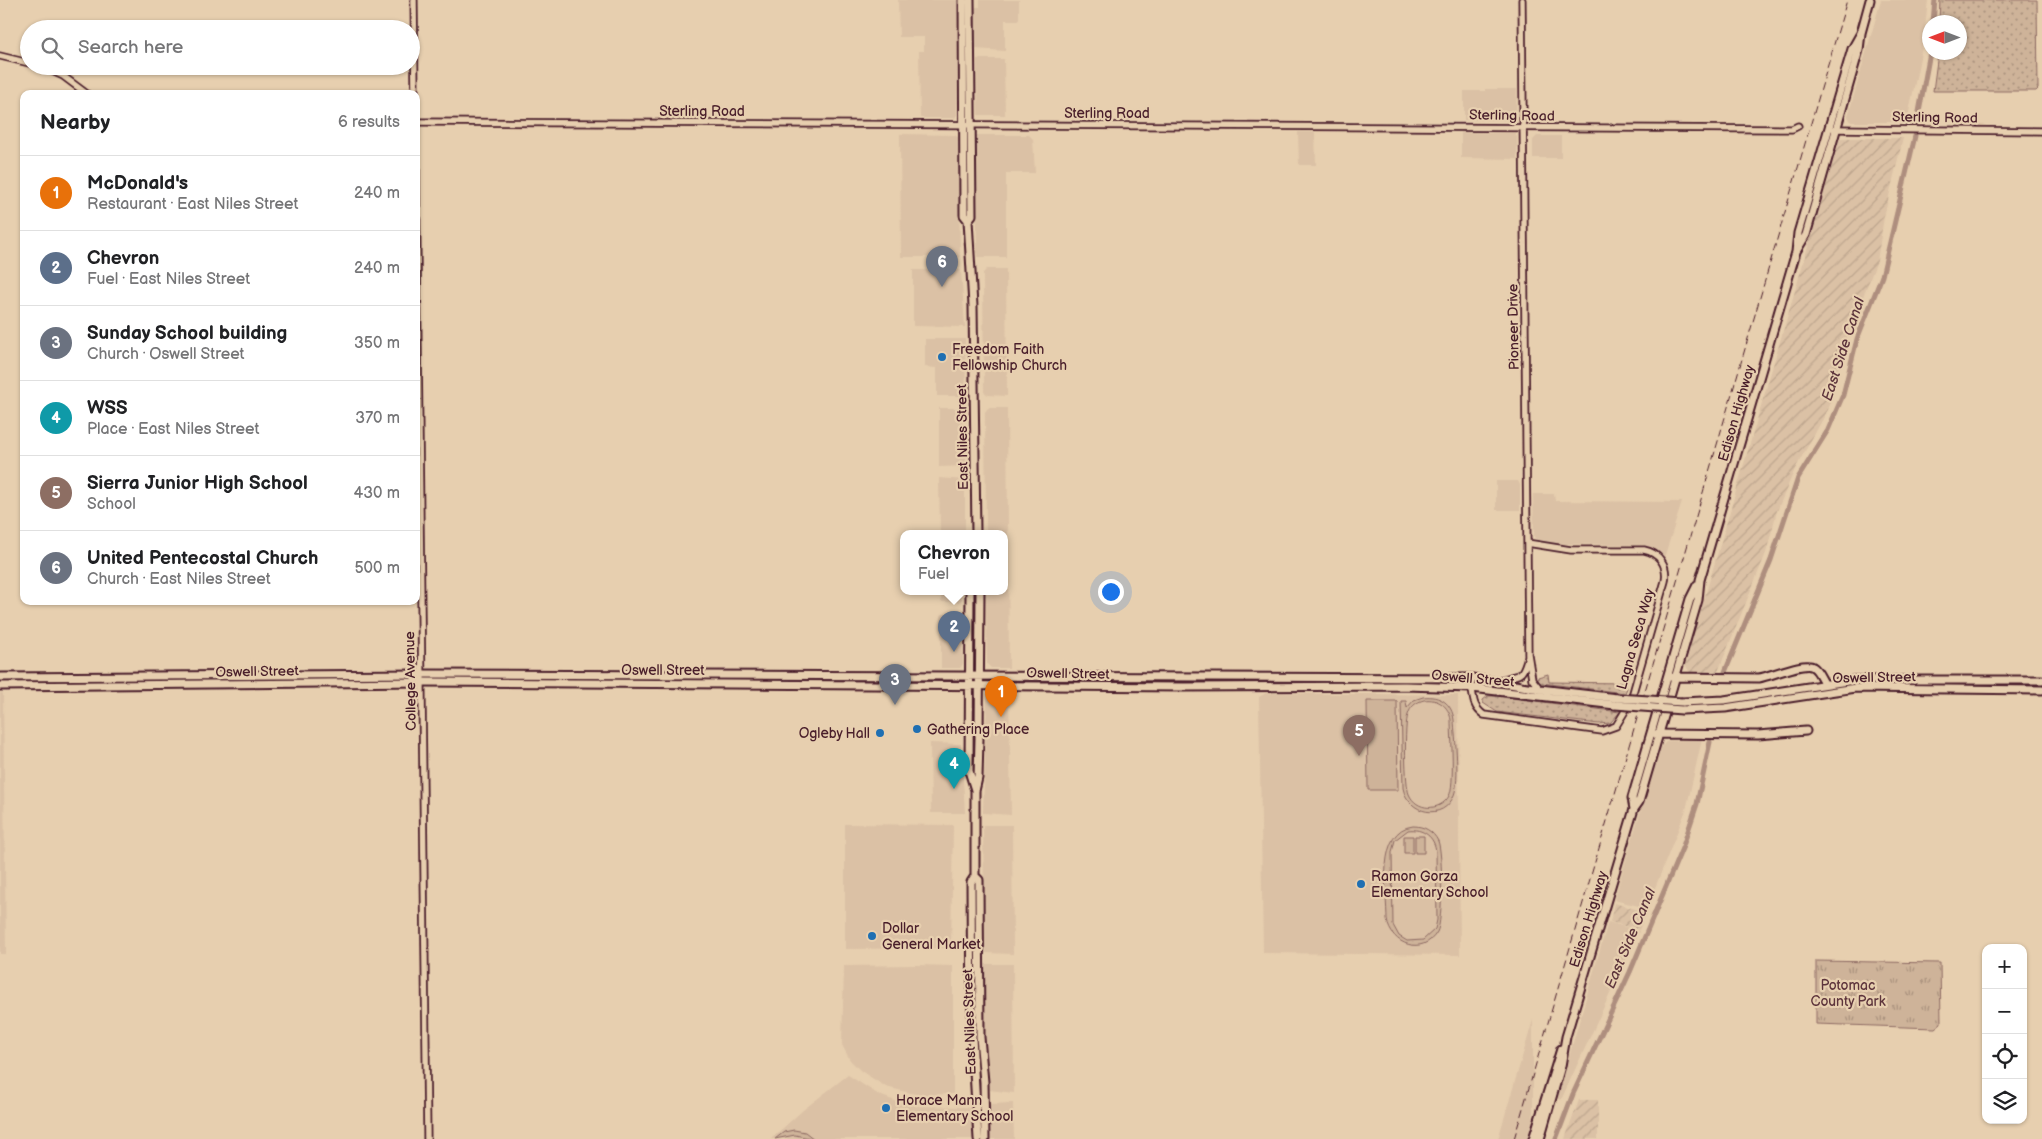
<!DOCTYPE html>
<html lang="en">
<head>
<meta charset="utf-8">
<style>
  :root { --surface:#fff; --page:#f6f6f6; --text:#202124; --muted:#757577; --line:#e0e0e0; --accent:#0b8043 }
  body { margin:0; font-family:"Balsamiq Sans",sans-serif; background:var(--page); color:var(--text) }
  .controls { position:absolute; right:15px; bottom:15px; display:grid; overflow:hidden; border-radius:10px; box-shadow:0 1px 4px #0004 }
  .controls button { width:45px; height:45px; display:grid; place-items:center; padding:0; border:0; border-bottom:1px solid var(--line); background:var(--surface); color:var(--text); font:25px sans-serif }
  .compass { position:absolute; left:1922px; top:15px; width:45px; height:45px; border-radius:50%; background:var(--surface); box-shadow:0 1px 4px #0004; rotate:270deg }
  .you { position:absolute; left:1110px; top:591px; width:18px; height:18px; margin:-12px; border:4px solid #fff; border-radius:50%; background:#1a73e8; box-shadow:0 0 0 8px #1a73e833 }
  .badge { display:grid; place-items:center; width:32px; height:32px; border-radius:50%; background:var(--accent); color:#fff; font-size:16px; font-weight:700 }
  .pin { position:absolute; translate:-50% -41px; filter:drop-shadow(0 1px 2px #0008) }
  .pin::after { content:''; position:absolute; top:26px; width:18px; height:15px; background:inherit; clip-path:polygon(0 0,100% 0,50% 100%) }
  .popup { position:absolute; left:900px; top:530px; width:108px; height:65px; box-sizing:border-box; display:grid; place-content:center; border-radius:10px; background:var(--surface); filter:drop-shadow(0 1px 4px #0005); font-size:16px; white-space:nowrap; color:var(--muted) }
  .popup b { font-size:19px; color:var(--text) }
  .popup::after { content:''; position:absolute; left:50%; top:100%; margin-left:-10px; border:10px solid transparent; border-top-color:var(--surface) }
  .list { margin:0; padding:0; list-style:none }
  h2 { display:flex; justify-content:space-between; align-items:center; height:65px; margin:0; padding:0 20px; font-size:21px }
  h2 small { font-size:16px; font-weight:400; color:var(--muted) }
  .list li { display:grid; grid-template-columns:32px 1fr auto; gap:15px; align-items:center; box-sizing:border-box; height:75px; padding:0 20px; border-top:1px solid var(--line) }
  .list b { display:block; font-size:19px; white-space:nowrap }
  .list p { margin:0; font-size:16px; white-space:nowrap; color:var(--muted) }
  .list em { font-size:16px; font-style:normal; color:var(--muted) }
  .icon { flex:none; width:28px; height:28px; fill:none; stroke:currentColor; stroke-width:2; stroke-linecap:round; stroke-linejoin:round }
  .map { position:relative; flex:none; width:2042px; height:1139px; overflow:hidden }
  .search { position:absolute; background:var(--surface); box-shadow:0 1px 4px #0004; left:20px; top:20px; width:400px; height:55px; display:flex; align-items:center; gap:12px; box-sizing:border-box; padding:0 18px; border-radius:28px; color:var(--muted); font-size:19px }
  .panel { position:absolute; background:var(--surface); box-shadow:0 1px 4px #0004; left:20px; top:90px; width:400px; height:515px; border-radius:10px }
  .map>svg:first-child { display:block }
  .built { fill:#dbc1a5 }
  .industrial { fill:url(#industrial-furrows) }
  .grass { fill:url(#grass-dots); stroke:#8c6962 }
  .park { fill:url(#park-tufts); stroke:#8c6962 }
  .pitch { fill:#ceb399; stroke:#8c6962; fill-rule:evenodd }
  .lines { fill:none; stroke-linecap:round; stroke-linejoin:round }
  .canal { stroke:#ae8e7e; stroke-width:5 }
  .minor-casing { stroke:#4a1f2b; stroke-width:9 }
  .major-casing { stroke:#4a1f2b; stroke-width:11 }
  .minor { stroke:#e7cfaf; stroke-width:5.5 }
  .major { stroke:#e7cfaf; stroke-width:7 }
  .rail { stroke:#4a1f2b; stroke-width:1; stroke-dasharray:8 4; stroke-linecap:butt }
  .major-bridge-casing { stroke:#4a1f2b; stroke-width:11; stroke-linecap:butt }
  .major-bridge { stroke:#e7cfaf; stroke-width:7 }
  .poi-dot { fill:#1f6fb2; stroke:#e7cfaf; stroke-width:2 }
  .labels { text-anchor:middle; stroke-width:4.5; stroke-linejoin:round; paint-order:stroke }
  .street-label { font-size:14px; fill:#4a1f2b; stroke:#e7cfaf }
  .poi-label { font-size:14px; fill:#4a1f2b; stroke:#e7cfaf; text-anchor:start }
  .park-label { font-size:14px; fill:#5e353c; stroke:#e7cfaf }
  .water-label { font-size:15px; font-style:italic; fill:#5e353c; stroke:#e7cfaf }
</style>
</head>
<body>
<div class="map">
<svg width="2042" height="1139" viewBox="0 0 2042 1139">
  <defs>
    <pattern id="industrial-furrows" width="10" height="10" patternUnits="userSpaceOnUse" patternTransform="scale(1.25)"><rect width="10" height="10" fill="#dbc1a5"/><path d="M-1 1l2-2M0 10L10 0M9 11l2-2" fill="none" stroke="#bda58e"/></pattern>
    <pattern id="grass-dots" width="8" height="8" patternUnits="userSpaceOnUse" patternTransform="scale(1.25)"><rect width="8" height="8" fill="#ceb399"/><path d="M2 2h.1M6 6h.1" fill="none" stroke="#a9917d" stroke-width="1.8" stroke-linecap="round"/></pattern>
    <pattern id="park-tufts" width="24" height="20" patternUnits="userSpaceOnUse" patternTransform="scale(1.25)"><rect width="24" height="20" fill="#ceb399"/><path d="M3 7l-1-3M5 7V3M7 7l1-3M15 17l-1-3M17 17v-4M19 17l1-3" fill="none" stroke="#a9917d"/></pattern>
  </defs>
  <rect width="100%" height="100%" fill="#e7cfaf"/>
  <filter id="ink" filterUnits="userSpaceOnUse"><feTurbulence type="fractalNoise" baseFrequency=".02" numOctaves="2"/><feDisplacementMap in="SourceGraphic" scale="10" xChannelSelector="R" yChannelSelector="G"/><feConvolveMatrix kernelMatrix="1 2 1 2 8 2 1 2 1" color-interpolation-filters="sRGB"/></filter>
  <g filter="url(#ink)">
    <path class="built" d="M898,0H958L957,115L954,118H920L919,51H924V37H899Z
      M980,0H1019V20H1005V51L975,49V7H980Z
      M1881,0H1928L1924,38L1907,122H1851L1848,116Z
      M977,59H1004L1005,115H978Z
      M1485,89H1517L1516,120H1464V91H1485Z
      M1298,132H1315L1316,165H1299Z
      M1461,132L1515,133L1517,137V159L1461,158Z
      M900,134L954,135L958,137L960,257H901Z
      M976,135H1029L1033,139L1035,173H1006V257H977Z
      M1537,136H1561V158H1533V140Z
      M987,269H1006L1007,396L988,395L984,392L983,273Z
      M913,270H961L965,327L913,326Z
      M925,339H965L966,396H937V368L925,367Z
      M939,408H966V466L939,467Z
      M988,408H1007L1008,534L987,533L986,530L985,412Z
      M939,478L965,480V533H940Z
      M1496,481H1518L1520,485V510H1496Z
      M1533,494H1554L1555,501L1682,502L1664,558L1657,550L1644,545L1557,544L1537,540L1534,537Z
      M1004,547H1008L1009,668H991L987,664L986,591H1004Z
      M941,591H962V599L959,602H941Z
      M941,614H959L963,617V664L960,668H941Z
      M991,691L1009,693L1011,815L983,813L987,694Z
      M0,693H3L6,954H0Z
      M1266,693L1458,695L1460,955L1263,953L1259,697Z
      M1702,739L1686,810L1647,908L1614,900L1659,749L1667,741Z
      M930,743L961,744L965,813H931Z
      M845,824L953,825L951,948L845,949Z
      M983,825H1012L1013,954L985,953Z
      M1608,922L1639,931L1561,1100L1557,1098Z
      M985,964H1013L1014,1093L989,1090L984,1044Z
      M917,965L953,966V1094L919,1095L886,1087L861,1071L850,1060L842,1045L844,966Z
      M1533,1020V1129L1530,1139H1498Z
      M848,1075L879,1095L898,1102L917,1106L966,1107L973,1110V1139H771L803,1110Z
      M1013,1103L1014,1139H989V1104Z"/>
    <path class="industrial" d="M1840,138H1903L1884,217L1877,261L1847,337L1828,410L1795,469L1777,511L1766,553L1717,674L1690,673L1685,664Z
      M1614,903L1646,912L1639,930L1610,922Z
      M1579,1100H1598V1139H1565Z"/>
    <path class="grass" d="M1940,0H2037L2038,89L2036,91H1933L1938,53L1960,52V22H1939Z
      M1548,674L1549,682L1624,683L1627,688L1625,693L1541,683L1538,681V677Z
      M1488,696H1496L1620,712L1610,723L1599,724L1497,712L1483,703V700Z"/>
    <path class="park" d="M1816,961L1940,963L1941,1023L1935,1028L1816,1024Z"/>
    <path class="pitch" d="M1423,697C1440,695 1452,703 1454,720C1455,738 1460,780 1454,795C1444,822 1408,814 1403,788L1401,701H1406L1407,708L1414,700ZM1424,700C1438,698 1449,706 1451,720C1451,736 1455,785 1449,796C1440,812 1416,811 1409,794C1405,785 1404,724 1408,715C1410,707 1416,702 1424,700Z
      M1367,701H1397L1398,790H1368Z
      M1413,826C1424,826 1433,831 1438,841C1443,853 1443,921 1437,932C1423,956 1391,945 1387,920C1387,893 1376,830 1413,826ZM1408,830C1423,828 1435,837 1436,852L1437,920L1435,929L1423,940L1407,941L1399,936L1393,925L1392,852L1395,840Z
      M1404,836H1413V853H1404Z
      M1415,836H1424V853H1415Z
      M794,1130L805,1132L814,1139L795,1135L775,1139L784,1132Z"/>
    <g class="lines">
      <path class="canal" d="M1933,22L1935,0
        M1917,123L1930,52
        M1725,672L1771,560L1798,478L1828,430L1843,395L1857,339L1882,276L1915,136
        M1556,1139L1573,1094L1630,972L1683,846L1697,804L1710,742"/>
      <g class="minor-casing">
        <path id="minor" d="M414,0L415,94
          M1522,0L1528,654L1532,679L1540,689
          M0,56L29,63
          M41,66L63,76L87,94
          M416,122L1792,129L1798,126
          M1834,129L2042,131
          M416,163L427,1139
          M1498,682C1518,671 1521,683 1528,656
          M1472,688C1473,700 1474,708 1484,715L1602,731L1616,726L1630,703L1665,581C1668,565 1659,553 1644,550H1571L1527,543"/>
      </g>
      <g class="major-casing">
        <path id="major" d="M963,0L964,215L968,220L973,306L976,533
          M968,220L972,215L970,0
          M1797,250L1806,235L1859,50L1861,33L1870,0
          M970,591L969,771L975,790
          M0,677L422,674L1472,678L1540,689L1617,698
          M1671,677L1759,678C1771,676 1805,661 1813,667C1818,670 1821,678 1824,683
          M0,686L422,682L1184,687L1405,686L1472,688L1615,705
          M1682,702L1724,700L1854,680H2042
          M1682,710L1725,708L1855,688L2042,690
          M1656,734L1758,735L1806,731
          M1634,809L1632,798L1690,599L1697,585
          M975,876L979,880L980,1037L984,1082L985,1139
          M978,1139L972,1037L971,882L975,876V791L978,778L979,739L980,591
          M1533,1139L1561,1049
          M1540,1139L1561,1066L1566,1037L1634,809L1639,802L1698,600L1700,580L1796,252L1798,233L1852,49L1861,33"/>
      </g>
      <use href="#minor" class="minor"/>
      <use href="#major" class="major"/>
      <path class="rail" d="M1514,1139L1847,0"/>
      <g class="major-bridge-casing">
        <path id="major-bridge" d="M1617,698L1682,702
          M1615,705L1682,710"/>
      </g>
      <use href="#major-bridge" class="major-bridge"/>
    </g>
  </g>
  <g class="poi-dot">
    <circle cx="942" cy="357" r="5"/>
    <circle cx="917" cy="729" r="5"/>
    <circle cx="880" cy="733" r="5"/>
    <circle cx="1361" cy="884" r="5"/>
    <circle cx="872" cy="936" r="5"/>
    <circle cx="886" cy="1108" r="5"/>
  </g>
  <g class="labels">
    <g class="street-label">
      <text x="702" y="116">Sterling Road</text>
      <text x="1107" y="118">Sterling Road</text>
      <text transform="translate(1512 115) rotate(1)" y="5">Sterling Road</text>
      <text transform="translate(1935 117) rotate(1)" y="5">Sterling Road</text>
      <text transform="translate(1513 327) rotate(-91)" y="5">Pioneer Drive</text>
      <text transform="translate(1736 413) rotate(-74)" y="5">Edison Highway</text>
      <text transform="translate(962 437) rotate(-91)" y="5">East Niles Street</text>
      <text transform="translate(1635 639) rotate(-74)" y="5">Lagna Seca Way</text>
      <text x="663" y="675">Oswell Street</text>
      <text transform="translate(257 671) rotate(-1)" y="5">Oswell Street</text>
      <text transform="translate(1068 673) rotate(1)" y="5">Oswell Street</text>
      <text transform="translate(1874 677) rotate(-1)" y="5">Oswell Street</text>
      <text transform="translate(1473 678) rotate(5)" y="5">Oswell Street</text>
      <text transform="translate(410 681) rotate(-91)" y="5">College Avenue</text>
      <text transform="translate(1588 919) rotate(-73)" y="5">Edison Highway</text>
      <text transform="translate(969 1022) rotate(-92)" y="5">East Niles Street</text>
    </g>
    <g class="poi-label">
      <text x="952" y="354">Freedom Faith<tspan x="952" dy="16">Fellowship Church</tspan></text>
      <text x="927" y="734">Gathering Place</text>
      <text x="870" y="738" text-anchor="end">Ogleby Hall</text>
      <text x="1371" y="881">Ramon Gorza<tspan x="1371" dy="16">Elementary School</tspan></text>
      <text x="882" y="933">Dollar<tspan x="882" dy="16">General Market</tspan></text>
      <text x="896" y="1105">Horace Mann<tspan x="896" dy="16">Elementary School</tspan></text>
    </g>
    <g class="park-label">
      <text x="1848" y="990">Potomac<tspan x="1848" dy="16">County Park</tspan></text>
    </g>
    <g class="water-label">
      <text transform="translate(1843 349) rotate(-72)" y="5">East Side Canal</text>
      <text transform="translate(1630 938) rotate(-67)" y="5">East Side Canal</text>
    </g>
  </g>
</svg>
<div class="controls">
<button>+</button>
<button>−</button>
<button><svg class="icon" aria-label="locate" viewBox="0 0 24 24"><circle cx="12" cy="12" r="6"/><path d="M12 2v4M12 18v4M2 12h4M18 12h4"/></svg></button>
<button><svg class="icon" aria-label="layers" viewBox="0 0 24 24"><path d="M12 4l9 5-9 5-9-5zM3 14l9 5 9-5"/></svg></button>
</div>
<svg class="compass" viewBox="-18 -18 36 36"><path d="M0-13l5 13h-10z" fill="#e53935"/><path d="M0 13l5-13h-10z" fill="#757577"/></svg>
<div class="you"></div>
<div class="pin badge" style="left:1001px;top:717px;background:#e8710a">1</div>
<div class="pin badge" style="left:954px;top:652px;background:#5c6f8a">2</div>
<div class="popup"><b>Chevron</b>Fuel</div>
<div class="pin badge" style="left:895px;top:705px;background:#6b7280">3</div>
<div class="pin badge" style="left:954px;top:789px;background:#0f9aa8">4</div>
<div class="pin badge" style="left:1359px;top:756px;background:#8d6e63">5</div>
<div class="pin badge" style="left:942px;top:287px;background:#6b7280">6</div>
<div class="search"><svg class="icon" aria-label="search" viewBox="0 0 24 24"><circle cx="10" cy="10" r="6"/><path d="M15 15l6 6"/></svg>Search here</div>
<section class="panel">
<h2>Nearby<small>6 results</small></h2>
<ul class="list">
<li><span class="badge" style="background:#e8710a">1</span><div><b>McDonald's</b><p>Restaurant · East Niles Street</p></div><em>240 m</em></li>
<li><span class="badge" style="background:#5c6f8a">2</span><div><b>Chevron</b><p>Fuel · East Niles Street</p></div><em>240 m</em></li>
<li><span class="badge" style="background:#6b7280">3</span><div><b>Sunday School building</b><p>Church · Oswell Street</p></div><em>350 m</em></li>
<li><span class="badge" style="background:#0f9aa8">4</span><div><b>WSS</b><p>Place · East Niles Street</p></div><em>370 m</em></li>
<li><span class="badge" style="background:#8d6e63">5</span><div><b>Sierra Junior High School</b><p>School</p></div><em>430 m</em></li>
<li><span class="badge" style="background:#6b7280">6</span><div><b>United Pentecostal Church</b><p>Church · East Niles Street</p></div><em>500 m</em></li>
</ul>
</section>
</div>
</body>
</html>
